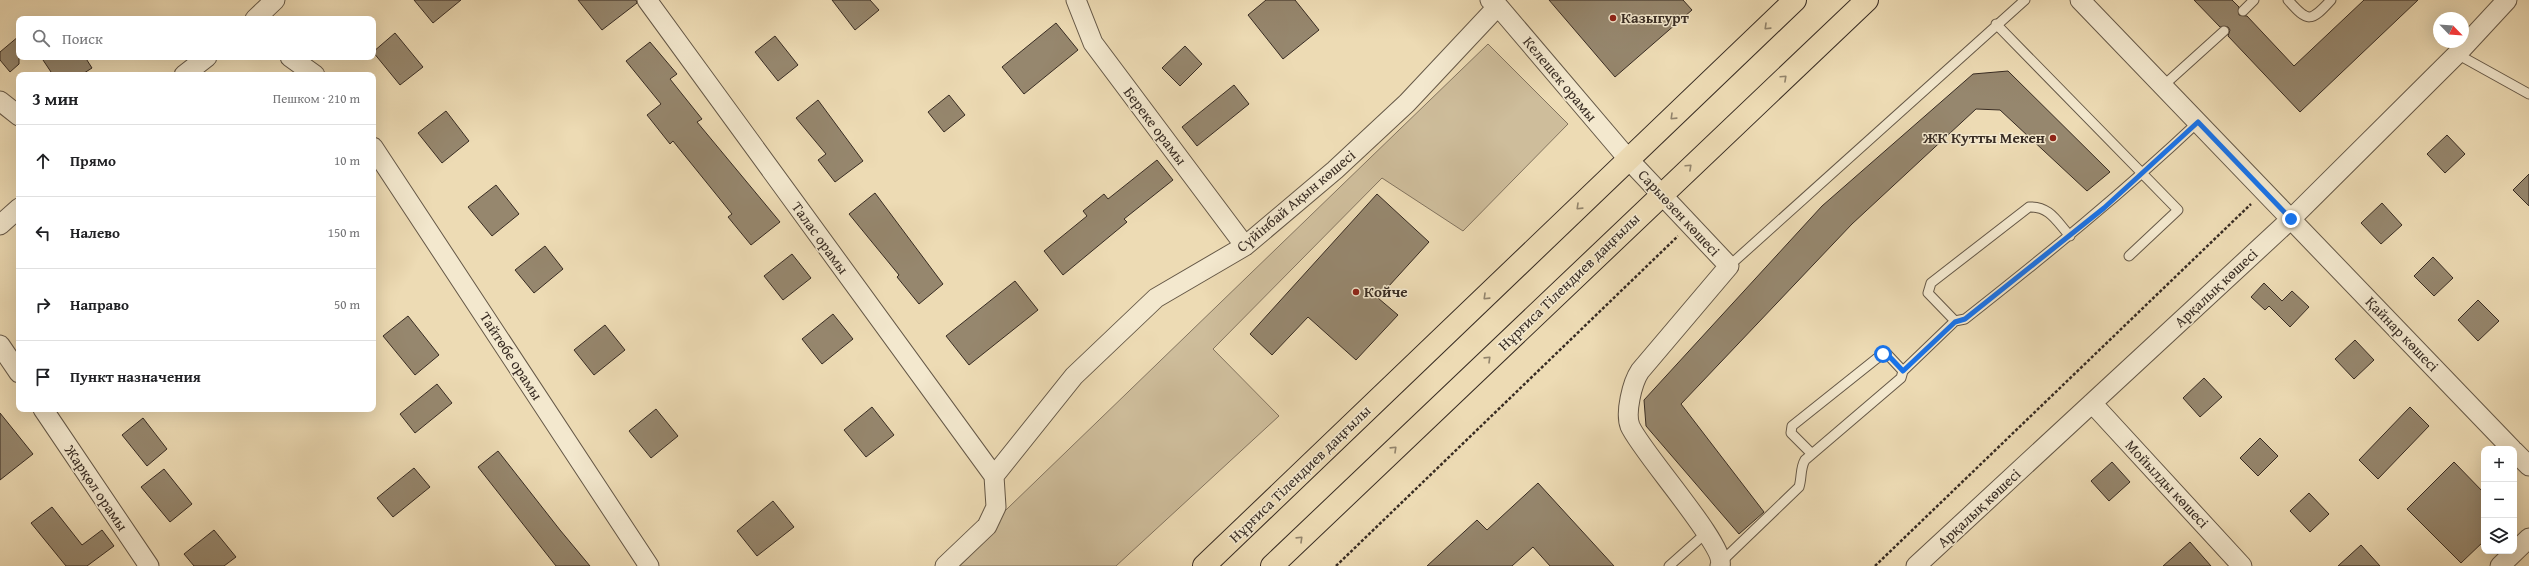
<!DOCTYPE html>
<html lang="ru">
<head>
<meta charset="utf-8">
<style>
  :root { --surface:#fff; --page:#f6f6f6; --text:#202124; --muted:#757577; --line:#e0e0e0 }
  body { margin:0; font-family:"Gentium Book Plus",serif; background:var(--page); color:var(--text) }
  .controls { position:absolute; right:12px; bottom:12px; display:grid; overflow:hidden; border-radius:8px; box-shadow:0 4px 16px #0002 }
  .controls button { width:36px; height:36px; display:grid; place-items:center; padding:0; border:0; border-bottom:1px solid var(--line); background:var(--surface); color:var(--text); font:20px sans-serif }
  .compass { position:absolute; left:2433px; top:12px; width:36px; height:36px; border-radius:50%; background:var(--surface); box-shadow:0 4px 16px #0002; rotate:115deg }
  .stop { position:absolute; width:12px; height:12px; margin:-9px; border:3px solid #1a73e8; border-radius:50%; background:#fff }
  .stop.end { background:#1a73e8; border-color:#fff; box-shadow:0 1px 4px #0008 }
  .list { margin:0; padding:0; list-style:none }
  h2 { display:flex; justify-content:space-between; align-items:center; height:52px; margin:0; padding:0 16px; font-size:17px }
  h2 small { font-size:13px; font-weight:400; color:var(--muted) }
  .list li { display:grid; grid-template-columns:26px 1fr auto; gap:12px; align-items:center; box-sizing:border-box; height:72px; padding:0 16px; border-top:1px solid var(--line) }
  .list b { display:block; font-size:15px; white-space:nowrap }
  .list em { font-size:13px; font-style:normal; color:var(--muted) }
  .icon { flex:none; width:22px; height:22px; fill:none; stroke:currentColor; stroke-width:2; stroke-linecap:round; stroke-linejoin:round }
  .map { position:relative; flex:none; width:2529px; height:566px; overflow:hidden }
  .search { position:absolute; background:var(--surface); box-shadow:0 4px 16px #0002; left:16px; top:16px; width:360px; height:44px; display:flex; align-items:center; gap:10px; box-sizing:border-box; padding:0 14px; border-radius:8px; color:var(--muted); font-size:15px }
  .panel { position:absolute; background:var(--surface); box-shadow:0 4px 16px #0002; left:16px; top:72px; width:360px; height:340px; border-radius:8px }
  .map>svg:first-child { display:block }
  .green { fill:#cebd9b; stroke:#83745f }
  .building { fill:#96876e; stroke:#382c23 }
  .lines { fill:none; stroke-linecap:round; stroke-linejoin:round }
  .service-casing { stroke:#655847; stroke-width:11 }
  .minor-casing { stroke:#655847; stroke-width:21 }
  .primary-casing { stroke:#382c23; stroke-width:24 }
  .path { stroke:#382c23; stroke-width:2.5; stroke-dasharray:3 2; stroke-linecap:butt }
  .service { stroke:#f3e8ce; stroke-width:9 }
  .minor { stroke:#f3e8ce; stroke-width:19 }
  .primary { stroke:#eddbb4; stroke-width:22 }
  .oneway { stroke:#92846c }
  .route { stroke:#1a73e8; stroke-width:5 }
  .poi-dot { fill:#8f2418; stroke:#f3e8ce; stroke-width:1.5 }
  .labels { text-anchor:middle; stroke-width:3; stroke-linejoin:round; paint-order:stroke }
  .poi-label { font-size:15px; font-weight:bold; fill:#382c23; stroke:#f3e8ce; text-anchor:start }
  .street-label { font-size:15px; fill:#382c23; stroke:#f3e8ce }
</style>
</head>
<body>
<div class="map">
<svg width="2529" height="566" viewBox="0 0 2529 566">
  <rect width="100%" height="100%" fill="#eddbb4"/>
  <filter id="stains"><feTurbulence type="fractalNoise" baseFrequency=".005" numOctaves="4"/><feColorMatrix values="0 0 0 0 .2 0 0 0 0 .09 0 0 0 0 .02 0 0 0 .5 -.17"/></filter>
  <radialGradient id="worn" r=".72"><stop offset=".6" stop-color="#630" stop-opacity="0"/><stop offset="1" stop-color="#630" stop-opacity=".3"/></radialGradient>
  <path class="green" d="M1488,44L1568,124L1463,231L1382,178L1213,349L1279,416L1116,566H948Z"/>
  <path class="building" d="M414,0H461L433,23Z
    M578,0H636L637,3L602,30Z
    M832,0H870L879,10L855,30Z
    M1266,0H1295L1319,30L1283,59L1248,15Z
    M1549,0H1683L1692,10L1615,77Z
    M2194,0H2232L2239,7V15L2247,16L2294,66L2364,0H2418L2300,112L2228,36L2230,30L2228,27H2220Z
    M1056,23L1078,50L1024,94L1002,67Z
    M395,33L423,67L400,85L373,52Z
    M19,36V64L10,72L0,60V52Z
    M775,36L798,65L778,81L755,52Z
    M650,42L677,74L670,79L702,119L697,122L780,222L751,245L728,217L732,214L673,141L670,144L647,115L661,104L626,61Z
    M1185,46L1202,64L1180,86L1162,68Z
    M41,57H85L92,68L81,75H53Z
    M2008,71L2110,172L2087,191L2000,110L1976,109L1852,224L1681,404L1764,512L1739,534L1646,426L1644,400L1822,206L1973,74Z
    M1234,85L1249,104L1197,146L1182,127Z
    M949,95L965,115L944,132L928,112Z
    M818,100L863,161L835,182L818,160L826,154L796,118Z
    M446,111L469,141L442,163L418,133Z
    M2447,135L2465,154L2445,173L2427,154Z
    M1157,160L1173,180L1124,219L1127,222L1063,275L1044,251L1087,216L1083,211L1104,194L1108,199Z
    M2529,174V206L2513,190Z
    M496,185L519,214L492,236L468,207Z
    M875,193L943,284L919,304L897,277L899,275L849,214Z
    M1377,194L1429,242L1378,298L1398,315L1356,360L1308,317L1272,355L1250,334Z
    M2382,203L2402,225L2381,244L2361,223Z
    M545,246L563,269L534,293L515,270Z
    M792,254L811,278L783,300L764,276Z
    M2433,257L2453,278L2434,296L2414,276Z
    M1015,281L1038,310L969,365L946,336Z
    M2264,283L2282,301L2292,291L2309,307L2290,327L2269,306L2265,310L2251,297Z
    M2478,300L2499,321L2478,341L2458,320Z
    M833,314L853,339L822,364L802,339Z
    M408,316L439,355L415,375L383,336Z
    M605,325L625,350L594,375L574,350Z
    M2355,340L2374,360L2354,379L2335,359Z
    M2204,378L2222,397L2200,417L2183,398Z
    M437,384L452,403L415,433L400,414Z
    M872,407L894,435L866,457L844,430Z
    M2410,407L2429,426L2378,479L2359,460Z
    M656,409L678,436L651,458L629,431Z
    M0,413L33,454L0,480Z
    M143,418L167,449L147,466L122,435Z
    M2260,438L2278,456L2258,476L2240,458Z
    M498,451L560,530L590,566H556L478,467Z
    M2112,462L2130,482L2109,501L2091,481Z
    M2454,462L2484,493V541L2461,563L2407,509Z
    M414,468L430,487L393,517L377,498Z
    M164,469L192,504L170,522L141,487Z
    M1538,483L1614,566H1550L1533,547L1512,566H1427L1477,520L1487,530Z
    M2309,493L2329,514L2310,532L2290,511Z
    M773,501L794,527L757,556L737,531Z
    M52,507L82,545L102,530L114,546L87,566H66L31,523Z
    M214,530L236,557L224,566H194L184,554Z
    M2190,542L2211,566H2163Z
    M2361,545L2380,566H2338Z"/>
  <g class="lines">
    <g class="service-casing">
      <path id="service" d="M2288,0C2308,23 2311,22 2331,0
        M2243,11L2254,0
        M1996,24L2178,210L2129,256
        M2457,54L2529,94
        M2163,86L2224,31
        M2070,236C2057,222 2050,206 2029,207L1931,283L1928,293L1955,321L1965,319C2045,256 2124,192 2198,122
        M1729,266L2025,0
        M1903,371L1955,321
        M1721,562L1799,487C1802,478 1800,468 1805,460L1901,378L1903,371L1888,355L1883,354L1876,359L1792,426L1791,433L1812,454
        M1669,566L1706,533"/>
    </g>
    <g class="minor-casing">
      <path id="minor" d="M647,0L994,476
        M1076,0L1093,43L1245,246
        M1490,0L1498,6L1629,160L1729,266L1640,371C1632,383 1625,413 1630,426C1641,452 1727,546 1720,566
        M2080,0L2512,449
        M255,19L275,0
        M290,57L315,75
        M184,75L207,57
        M0,101L19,116
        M373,147L649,566
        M0,225L19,208
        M0,345L19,373
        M2092,403L2242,566
        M43,409L149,566
        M2514,451L2529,466
        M945,566L987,526L996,507L994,476L1074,376L1156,298L1245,246L1335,170L1407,103L1498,6
        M1916,566L2291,219L2457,54L2507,0
        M2500,566L2529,538"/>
    </g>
    <g class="primary-casing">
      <path id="primary" d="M1204,566L1795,0
        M1272,566L1867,0"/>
    </g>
    <path class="path" d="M1336,566L1678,236
      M1875,566L2251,204"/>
    <use href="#service" class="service"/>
    <use href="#minor" class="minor"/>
    <use href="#primary" class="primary"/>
  </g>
  <defs><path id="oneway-chevron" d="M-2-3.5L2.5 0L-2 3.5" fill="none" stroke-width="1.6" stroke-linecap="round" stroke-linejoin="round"/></defs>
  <g class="oneway">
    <use href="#oneway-chevron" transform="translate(1767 27) rotate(136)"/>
    <use href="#oneway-chevron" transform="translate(1784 78) rotate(-43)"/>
    <use href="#oneway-chevron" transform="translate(1673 117) rotate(136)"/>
    <use href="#oneway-chevron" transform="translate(1689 167) rotate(-43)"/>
    <use href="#oneway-chevron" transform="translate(1579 207) rotate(136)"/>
    <use href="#oneway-chevron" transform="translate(1486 297) rotate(136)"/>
    <use href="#oneway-chevron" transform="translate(1488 359) rotate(-44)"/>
    <use href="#oneway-chevron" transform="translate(1394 449) rotate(-44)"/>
    <use href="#oneway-chevron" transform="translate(1300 539) rotate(-44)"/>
  </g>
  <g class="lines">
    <path class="route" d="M1883,354L1888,355L1903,371L1955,322L1965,319L2104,208L2198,122L2291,219"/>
  </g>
  <g class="poi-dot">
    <circle cx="1613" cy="18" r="4"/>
    <circle cx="2053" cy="138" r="4"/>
    <circle cx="1356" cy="292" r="4"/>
  </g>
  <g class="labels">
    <g class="poi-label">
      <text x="1621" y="23">Казыгурт</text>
      <text x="2045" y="143" text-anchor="end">ЖК Кутты Мекен</text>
      <text x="1364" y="297">Койче</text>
    </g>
    <g class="street-label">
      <text transform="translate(1560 79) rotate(50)" y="5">Келешек орамы</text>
      <text transform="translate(1155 126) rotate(53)" y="5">Береке орамы</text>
      <text transform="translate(1296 201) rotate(-40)" y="5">Сүйінбай Ақын көшесі</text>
      <text transform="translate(1679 213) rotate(47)" y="5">Сарыөзен көшесі</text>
      <text transform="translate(820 238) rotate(54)" y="5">Талас орамы</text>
      <text transform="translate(1569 282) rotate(-44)" y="5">Нұрғиса Тілендиев даңғылы</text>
      <text transform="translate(2216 288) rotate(-43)" y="5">Арқалық көшесі</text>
      <text transform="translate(2402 334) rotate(46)" y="5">Қайнар көшесі</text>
      <text transform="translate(511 356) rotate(57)" y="5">Тайтөбе орамы</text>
      <text transform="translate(1300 474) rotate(-44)" y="5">Нұрғиса Тілендиев даңғылы</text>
      <text transform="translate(2167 484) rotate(47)" y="5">Мойылды көшесі</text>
      <text transform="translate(96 488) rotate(56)" y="5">Жарқөл орамы</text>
      <text transform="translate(1979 508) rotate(-43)" y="5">Арқалық көшесі</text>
    </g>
  </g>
  <rect width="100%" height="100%" filter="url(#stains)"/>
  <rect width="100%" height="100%" fill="url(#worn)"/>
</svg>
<div class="controls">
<button>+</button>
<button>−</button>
<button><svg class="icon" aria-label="layers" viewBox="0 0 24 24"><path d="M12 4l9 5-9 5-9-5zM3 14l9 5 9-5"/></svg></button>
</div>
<svg class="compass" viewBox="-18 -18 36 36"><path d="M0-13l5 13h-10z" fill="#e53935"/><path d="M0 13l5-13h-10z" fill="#757577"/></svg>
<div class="stop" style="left:1883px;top:354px"></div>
<div class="stop end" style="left:2291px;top:219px"></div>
<div class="search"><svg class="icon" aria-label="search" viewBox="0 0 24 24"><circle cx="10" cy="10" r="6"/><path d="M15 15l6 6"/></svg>Поиск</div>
<section class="panel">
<h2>3 мин<small>Пешком · 210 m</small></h2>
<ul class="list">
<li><svg class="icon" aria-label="ahead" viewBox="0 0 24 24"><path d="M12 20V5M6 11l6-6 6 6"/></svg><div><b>Прямо</b></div><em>10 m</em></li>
<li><svg class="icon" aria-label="left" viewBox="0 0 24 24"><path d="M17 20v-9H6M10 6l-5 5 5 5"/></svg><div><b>Налево</b></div><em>150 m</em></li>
<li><svg class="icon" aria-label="right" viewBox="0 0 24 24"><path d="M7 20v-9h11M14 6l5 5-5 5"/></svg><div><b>Направо</b></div><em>50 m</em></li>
<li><svg class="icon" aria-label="arrive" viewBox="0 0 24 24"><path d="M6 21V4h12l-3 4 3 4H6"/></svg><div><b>Пункт назначения</b></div></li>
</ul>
</section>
</div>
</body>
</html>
